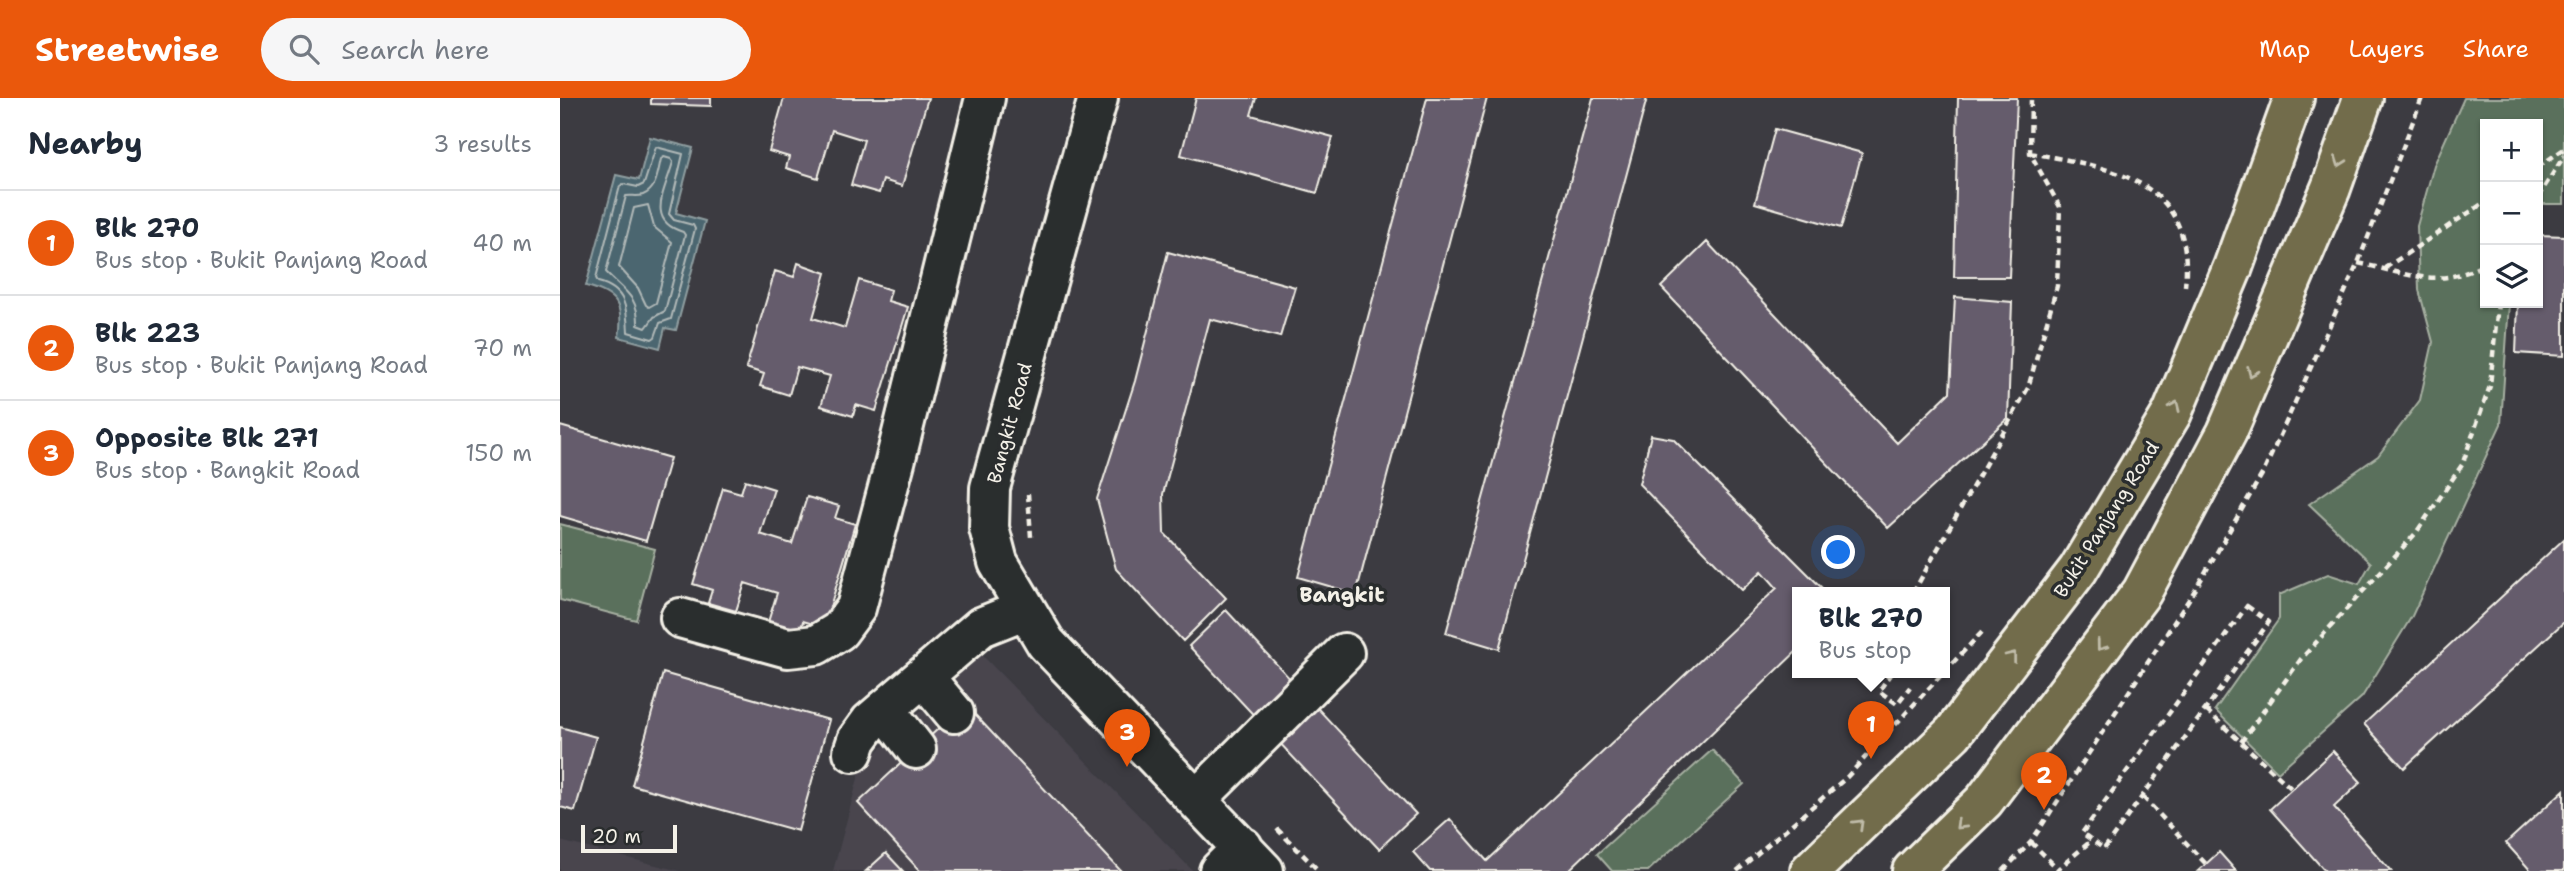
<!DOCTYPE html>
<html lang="en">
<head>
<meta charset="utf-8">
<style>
  :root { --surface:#fff; --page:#f6f6f7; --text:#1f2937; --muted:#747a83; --line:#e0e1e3; --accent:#ea580c }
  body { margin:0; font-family:"Shantell Sans",sans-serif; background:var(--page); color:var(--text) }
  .controls { position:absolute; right:21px; top:21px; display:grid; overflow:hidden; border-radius:0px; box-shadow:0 2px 5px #0004 }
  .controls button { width:63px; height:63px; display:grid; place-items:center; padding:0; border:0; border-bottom:2px solid var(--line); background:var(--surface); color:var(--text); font:35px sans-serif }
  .scale { position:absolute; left:21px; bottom:18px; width:96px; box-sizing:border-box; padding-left:7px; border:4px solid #f4f1e8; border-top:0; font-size:19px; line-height:24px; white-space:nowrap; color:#f4f1e8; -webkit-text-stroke:5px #2a2d2e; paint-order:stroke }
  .you { position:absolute; left:1279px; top:455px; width:24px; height:24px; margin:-18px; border:5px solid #fff; border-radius:50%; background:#1a73e8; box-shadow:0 0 0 10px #1a73e833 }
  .badge { display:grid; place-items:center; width:46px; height:46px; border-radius:50%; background:var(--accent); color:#fff; font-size:23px; font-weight:700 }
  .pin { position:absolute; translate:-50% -58px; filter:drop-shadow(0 2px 4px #0008) }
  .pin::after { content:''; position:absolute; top:37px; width:24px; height:21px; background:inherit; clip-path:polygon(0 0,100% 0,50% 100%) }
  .popup { position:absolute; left:1232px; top:489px; width:158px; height:91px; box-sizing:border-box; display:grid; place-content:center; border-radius:0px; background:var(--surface); filter:drop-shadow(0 2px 5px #0005); font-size:23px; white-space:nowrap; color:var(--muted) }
  .popup b { font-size:26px; color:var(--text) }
  .popup::after { content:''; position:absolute; left:50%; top:100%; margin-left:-14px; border:14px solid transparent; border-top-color:var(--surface) }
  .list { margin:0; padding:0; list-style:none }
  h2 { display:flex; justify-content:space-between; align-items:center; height:91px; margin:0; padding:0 28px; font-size:30px }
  h2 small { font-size:23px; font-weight:400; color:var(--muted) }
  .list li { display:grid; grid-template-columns:46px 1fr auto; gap:21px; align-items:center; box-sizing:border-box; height:105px; padding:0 28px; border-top:2px solid var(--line) }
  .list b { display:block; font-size:26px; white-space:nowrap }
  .list p { margin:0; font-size:23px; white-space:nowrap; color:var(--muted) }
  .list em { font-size:23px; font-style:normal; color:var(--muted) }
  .icon { flex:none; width:38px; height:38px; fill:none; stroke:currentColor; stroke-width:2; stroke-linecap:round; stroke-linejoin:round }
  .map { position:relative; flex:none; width:2004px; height:773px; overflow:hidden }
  header { display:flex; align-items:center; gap:42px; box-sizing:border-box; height:98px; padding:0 35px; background:var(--accent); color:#fff }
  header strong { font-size:33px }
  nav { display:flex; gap:38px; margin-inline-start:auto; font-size:24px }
  .search { width:490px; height:63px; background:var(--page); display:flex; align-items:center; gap:18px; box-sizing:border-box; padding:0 24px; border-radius:38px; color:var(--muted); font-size:26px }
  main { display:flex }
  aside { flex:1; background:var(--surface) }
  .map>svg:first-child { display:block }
  .built { fill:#48454e }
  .green { fill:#5a705c; stroke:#a7b0a2; stroke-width:2 }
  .water { fill:#4c6670; stroke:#8f9ea0; stroke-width:2 }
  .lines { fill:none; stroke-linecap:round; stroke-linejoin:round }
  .shore { stroke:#b1b9b8; stroke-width:2 }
  .building { fill:#655c6c; stroke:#f4f1e8; stroke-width:2 }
  .minor-casing { stroke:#f4f1e8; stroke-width:44 }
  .major-casing { stroke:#f4f1e8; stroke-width:44 }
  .path { stroke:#f4f1e8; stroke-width:4.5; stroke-dasharray:7 5; stroke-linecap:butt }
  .minor { stroke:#2a2d2e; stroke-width:38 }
  .major { stroke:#726c4b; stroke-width:38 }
  .oneway { stroke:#c0bca9 }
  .labels { text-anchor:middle; stroke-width:7; stroke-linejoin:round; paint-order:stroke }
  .street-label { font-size:19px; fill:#f4f1e8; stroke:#2a2d2e }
  .neighbourhood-label { font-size:21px; font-weight:bold; fill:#f4f1e8; stroke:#2a2d2e }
</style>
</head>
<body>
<header>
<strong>Streetwise</strong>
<div class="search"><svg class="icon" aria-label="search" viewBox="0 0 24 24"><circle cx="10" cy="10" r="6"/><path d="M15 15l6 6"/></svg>Search here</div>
<nav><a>Map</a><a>Layers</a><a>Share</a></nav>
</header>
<main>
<aside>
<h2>Nearby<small>3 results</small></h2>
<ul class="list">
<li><span class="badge">1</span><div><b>Blk 270</b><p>Bus stop · Bukit Panjang Road</p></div><em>40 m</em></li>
<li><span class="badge">2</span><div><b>Blk 223</b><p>Bus stop · Bukit Panjang Road</p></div><em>70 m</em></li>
<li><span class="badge">3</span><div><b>Opposite Blk 271</b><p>Bus stop · Bangkit Road</p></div><em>150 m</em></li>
</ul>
</aside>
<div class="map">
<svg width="2004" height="773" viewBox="0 0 2004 773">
  <rect width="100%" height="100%" fill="#3c3b41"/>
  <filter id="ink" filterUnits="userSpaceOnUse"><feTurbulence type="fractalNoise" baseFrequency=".0143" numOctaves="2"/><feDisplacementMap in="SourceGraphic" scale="14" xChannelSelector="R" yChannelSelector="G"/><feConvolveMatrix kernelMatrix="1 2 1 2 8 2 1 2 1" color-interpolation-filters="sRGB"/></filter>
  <g filter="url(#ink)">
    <path class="built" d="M421,556L633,773H273L301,669Z
      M0,743L120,773H0Z"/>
    <path class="green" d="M1904,0H2004V106H1978V26H1925V205H1949L1941,326L1852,518L1802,599L1718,674L1655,612L1719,521V497L1768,476L1799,486L1811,465L1749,406L1818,358L1860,302L1873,244L1859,192L1857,128L1874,67Z
      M0,426L95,451L76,522L0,502Z
      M1152,652L1184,686L1088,773H1052L1037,756Z"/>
    <path class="water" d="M90,39L133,50L116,115L145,123L116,232L105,230L100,250L59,239C64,208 58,196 26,188L56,77L79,82Z"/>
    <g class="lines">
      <path class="shore" d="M96,49L123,56L109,116L114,122L133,127L135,131L111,221L100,225L95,239L92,241L68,234C67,210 66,191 38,184L36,180L60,88L63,86L78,89L84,86Z
        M104,59L111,61L113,64C105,93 85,123 123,134L125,137L105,213L94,219L86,230L78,227C79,198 63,192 46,174L66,98C72,97 77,99 83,97C97,92 98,73 101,61Z
        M88,107L94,129L112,144L96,205L89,209L86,207L78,190L59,169L74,110Z"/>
    </g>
    <path class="building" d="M91,0H151V8L91,6Z
      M224,0H368L342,88L323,82L319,95L291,87L304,42L272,32L258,80L226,70L229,59L209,53Z
      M636,0H696L691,17L773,39L757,95L621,57Z
      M867,0H927L796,496L738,479Z
      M1033,0H1087L939,551L886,535Z
      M1398,0H1457L1449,179H1394Z
      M1215,31L1302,55L1281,130L1195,105Z
      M1978,137L2004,138V258L1956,255L1958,205H1978Z
      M1147,144L1337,345L1390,294L1395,199L1452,204L1448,320L1328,430L1101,189Z
      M608,154L735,189L720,239L650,221L603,396L604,435L666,500L623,543L556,471L537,401L575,283Z
      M238,165L266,175L253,220L285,230L299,182L331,192L328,203L348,209L316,313L296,307L293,318L261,308L270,278L237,269L229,297L200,288L204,276L186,270L215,173L234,179Z
      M0,328L110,360L86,443L0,418Z
      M1091,337L1113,341L1267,495H1238V552L1008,773H870L853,754L890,721L927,763L1217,490L1202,473L1182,492L1079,386Z
      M185,382L214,391L200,436L232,446L247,399L279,408L275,420L295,426L264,529L243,523L240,534L208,524L217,495L185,485L176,513L148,505L152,492L133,486L163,390L181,395Z
      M2004,441V524L1844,670L1804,626Z
      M666,512L856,716L819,751L629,548Z
      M103,575L269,622L238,733L72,687Z
      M405,606L561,773H360L298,705Z
      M0,629L36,639L15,713L0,709Z
      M1773,653L1801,684L1774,709L1831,773H1765L1710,711Z
      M2004,692V773H1971L1946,745Z
      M1659,754L1676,773H1638L1646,766Z
      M326,755L343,773H306Z"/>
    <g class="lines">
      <g class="minor-casing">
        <path id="minor" d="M538,0L430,390L429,430L438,464L486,545L704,773
          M120,520L228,550L256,547L279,533L296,510L335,364L425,0
          M364,579L394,615
          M325,611L356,651
          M293,654L297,642L310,624L421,529L466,511
          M637,701L784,555
          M659,773L683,749"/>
      </g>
      <g class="major-casing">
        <path id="major" d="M1250,773L1393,635L1518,472L1612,315L1673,169L1734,0
          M1352,773L1424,703L1582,494L1667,334L1771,90L1803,0"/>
      </g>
      <path class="path" d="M1470,55C1552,70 1636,81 1625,188
        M1978,69L2004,51
        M1978,99L2004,58
        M1798,165C1846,175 1877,192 1925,166
        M1825,170L1925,104
        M468,396L471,439
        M1353,495L1468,290L1497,188L1500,109L1470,55L1471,0
        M1687,508L1709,524L1544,751L1522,735Z
        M1384,574L1425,531
        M1331,575L1319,593L1337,606L1350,589
        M1646,612L1732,691
        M1681,644L1741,561L1856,435L1902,367L1930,288L1938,205
        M1583,699L1646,766
        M717,731L759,773
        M1471,744L1498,771
        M1177,773L1287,679L1383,575
        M1443,773L1471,744L1635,492L1704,373L1798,165L1862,0
        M1500,773L1498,771L1532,742"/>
      <use href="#minor" class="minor"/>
      <use href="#major" class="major"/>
    </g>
    <defs><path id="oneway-chevron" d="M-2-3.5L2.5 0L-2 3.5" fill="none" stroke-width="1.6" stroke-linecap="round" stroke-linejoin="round" transform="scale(1.75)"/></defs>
    <g class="oneway">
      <use href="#oneway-chevron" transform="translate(1780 64) rotate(110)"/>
      <use href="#oneway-chevron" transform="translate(1692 274) rotate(113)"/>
      <use href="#oneway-chevron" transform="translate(1615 308) rotate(-66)"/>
      <use href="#oneway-chevron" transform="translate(1541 548) rotate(127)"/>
      <use href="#oneway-chevron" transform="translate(1452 558) rotate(-52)"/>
      <use href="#oneway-chevron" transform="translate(1299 726) rotate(-44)"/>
      <use href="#oneway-chevron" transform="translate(1400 727) rotate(136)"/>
    </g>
  </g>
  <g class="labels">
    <g class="street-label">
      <text transform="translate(449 325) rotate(-75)" y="7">Bangkit Road</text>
      <text transform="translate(1546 421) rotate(-58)" y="7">Bukit Panjang Road</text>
    </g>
    <g class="neighbourhood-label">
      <text x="782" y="504">Bangkit</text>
    </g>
  </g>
</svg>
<div class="controls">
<button>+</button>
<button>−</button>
<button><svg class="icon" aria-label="layers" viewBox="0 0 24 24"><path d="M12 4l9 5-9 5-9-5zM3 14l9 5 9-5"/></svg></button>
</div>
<div class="scale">20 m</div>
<div class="you"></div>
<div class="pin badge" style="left:1311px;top:661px">1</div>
<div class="popup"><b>Blk 270</b>Bus stop</div>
<div class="pin badge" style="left:1484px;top:712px">2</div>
<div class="pin badge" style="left:567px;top:669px">3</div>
</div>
</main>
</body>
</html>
